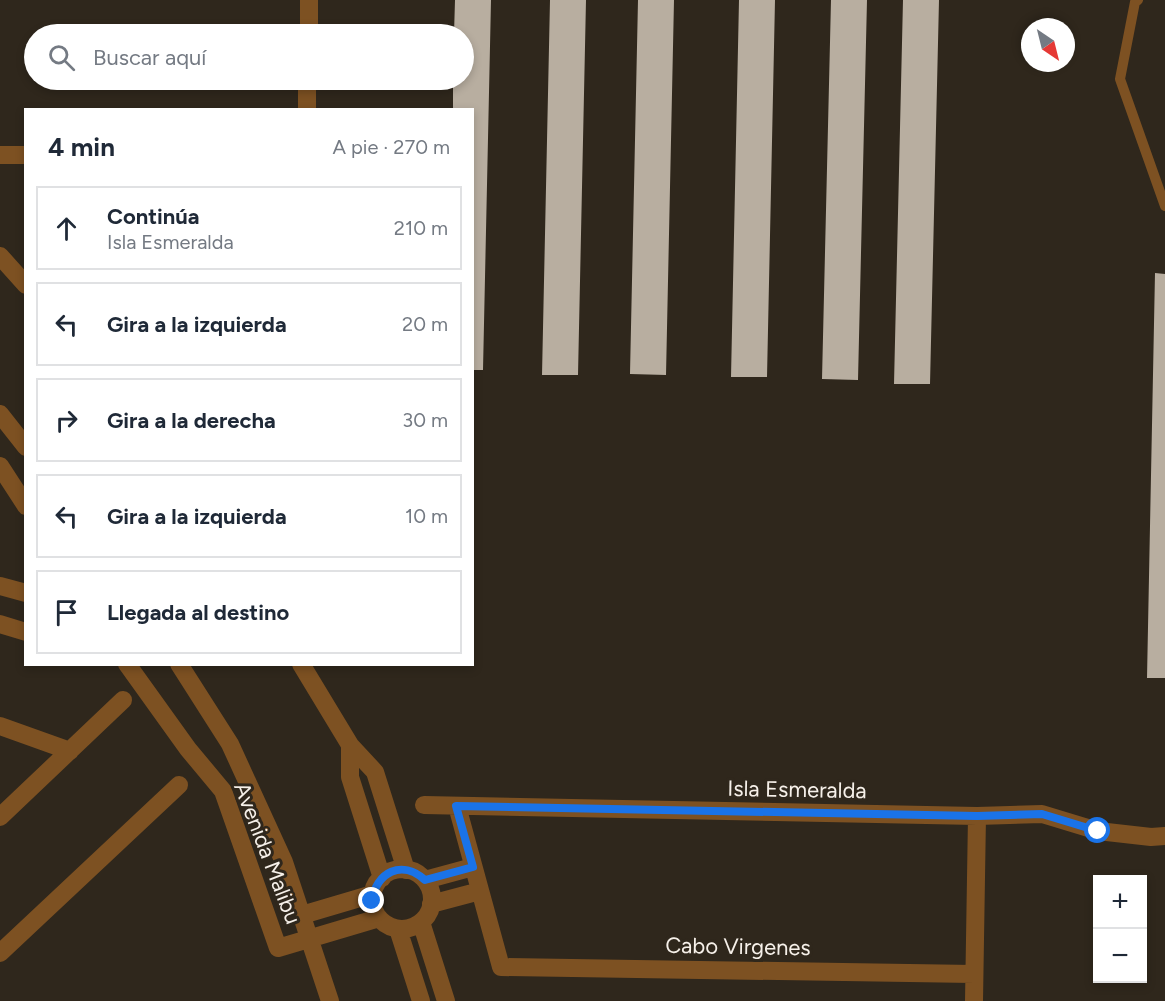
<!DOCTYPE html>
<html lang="es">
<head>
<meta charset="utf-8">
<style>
  :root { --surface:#fff; --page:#f2f2f3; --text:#1f2937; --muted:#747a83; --line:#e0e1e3 }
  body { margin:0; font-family:Figtree,sans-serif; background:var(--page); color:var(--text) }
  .controls { position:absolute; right:18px; bottom:18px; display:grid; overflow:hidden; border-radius:0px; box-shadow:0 3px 9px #0003 }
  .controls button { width:54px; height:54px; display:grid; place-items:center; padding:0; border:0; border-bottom:2px solid var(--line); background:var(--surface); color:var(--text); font:30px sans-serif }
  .compass { position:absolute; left:1021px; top:18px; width:54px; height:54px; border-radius:50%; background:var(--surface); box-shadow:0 3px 9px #0003; rotate:145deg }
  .stop { position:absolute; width:18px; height:18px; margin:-14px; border:4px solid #1a73e8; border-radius:50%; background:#fff }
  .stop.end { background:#1a73e8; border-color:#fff; box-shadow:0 2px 6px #0008 }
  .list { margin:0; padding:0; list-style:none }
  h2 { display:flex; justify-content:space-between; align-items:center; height:78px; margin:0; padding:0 24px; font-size:26px }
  h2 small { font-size:20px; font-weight:400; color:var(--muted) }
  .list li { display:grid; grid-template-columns:39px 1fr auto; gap:18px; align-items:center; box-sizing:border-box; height:84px; margin:0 12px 12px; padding:0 12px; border:2px solid var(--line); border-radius:0px }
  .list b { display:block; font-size:22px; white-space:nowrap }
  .list p { margin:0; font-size:20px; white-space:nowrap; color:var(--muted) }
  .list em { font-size:20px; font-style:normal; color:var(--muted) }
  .icon { flex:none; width:33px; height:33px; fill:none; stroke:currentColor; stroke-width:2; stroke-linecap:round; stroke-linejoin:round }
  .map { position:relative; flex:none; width:1165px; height:1001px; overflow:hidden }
  .search { position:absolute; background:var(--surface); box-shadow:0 3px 9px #0003; left:24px; top:24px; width:450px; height:66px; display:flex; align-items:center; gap:15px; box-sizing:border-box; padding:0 21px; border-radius:33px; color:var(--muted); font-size:22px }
  .panel { position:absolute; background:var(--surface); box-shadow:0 3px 9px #0003; left:24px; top:108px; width:450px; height:558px; border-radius:0px }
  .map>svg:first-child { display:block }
  .building { fill:#b8aea0 }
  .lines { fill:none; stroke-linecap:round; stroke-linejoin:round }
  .service { stroke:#7d5122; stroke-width:10 }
  .minor { stroke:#7d5122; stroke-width:18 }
  .route { stroke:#1a73e8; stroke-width:8 }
  .labels { text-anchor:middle; stroke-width:6; stroke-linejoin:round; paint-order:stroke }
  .street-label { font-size:22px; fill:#f6f0e9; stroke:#2f271c }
</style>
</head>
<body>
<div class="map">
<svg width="1165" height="1001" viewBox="0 0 1165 1001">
  <rect width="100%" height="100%" fill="#2f271c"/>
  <path class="building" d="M455,0H491L483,370H472V110H453V80H464V34H454Z
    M550,0H586L578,375H542Z
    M638,0H674L666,375L630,374Z
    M739,0H775L767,377H731Z
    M831,0H867L858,380L822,379Z
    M903,0H939L930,384H894Z
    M1155,273L1165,274V678H1147Z"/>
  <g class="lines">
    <path class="service" d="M1138,0L1135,2L1120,79L1165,206"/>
    <path class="minor" d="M309,34V0
      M307,110V80
      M0,155H26
      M0,256L26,285
      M0,414L26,447
      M0,466L26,506
      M0,586L26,593
      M0,624L26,632
      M127,664L188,749L223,791L278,948L379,918
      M179,664L230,744L284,862L330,1001
      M301,664L350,745
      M0,726L70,751
      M424,805L977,816L1042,814L1098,831L1151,837L1165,836
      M457,806L501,967L974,974
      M0,817L123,700
      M372 899a30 30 0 1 1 60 0a30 30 0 1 1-60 0Z
      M382,878L350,777V745L375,772L406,870
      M425,880L473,867
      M431,904L480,891
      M302,915L373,894
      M421,922L446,1001
      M398,929L421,1001
      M0,953L179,785
      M974,1001L977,816"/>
  </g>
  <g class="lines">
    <path class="route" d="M372,901C376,872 402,859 425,880L473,867L456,806L977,816L1042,814L1098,831"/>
  </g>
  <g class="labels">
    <g class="street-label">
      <text transform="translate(797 789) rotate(1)" y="8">Isla Esmeralda</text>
      <text transform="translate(268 853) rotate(69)" y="8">Avenida Malibu</text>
      <text transform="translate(738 946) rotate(1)" y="8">Cabo Virgenes</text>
    </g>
  </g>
</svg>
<div class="controls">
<button>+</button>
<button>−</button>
</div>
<svg class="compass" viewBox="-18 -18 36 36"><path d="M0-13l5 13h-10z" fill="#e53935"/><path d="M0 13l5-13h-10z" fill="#747a83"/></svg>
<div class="stop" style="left:1098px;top:831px"></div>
<div class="stop end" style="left:372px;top:901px"></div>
<div class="search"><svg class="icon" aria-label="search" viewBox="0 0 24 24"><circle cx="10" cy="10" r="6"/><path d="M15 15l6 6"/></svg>Buscar aquí</div>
<section class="panel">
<h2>4 min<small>A pie · 270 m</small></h2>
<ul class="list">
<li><svg class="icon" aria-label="ahead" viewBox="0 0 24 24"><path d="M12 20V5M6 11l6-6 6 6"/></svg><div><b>Continúa</b><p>Isla Esmeralda</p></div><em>210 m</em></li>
<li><svg class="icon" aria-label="left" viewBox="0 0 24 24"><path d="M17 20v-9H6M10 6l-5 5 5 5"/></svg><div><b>Gira a la izquierda</b></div><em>20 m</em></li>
<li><svg class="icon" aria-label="right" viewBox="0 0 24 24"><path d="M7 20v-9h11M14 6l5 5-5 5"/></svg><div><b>Gira a la derecha</b></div><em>30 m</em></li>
<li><svg class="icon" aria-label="left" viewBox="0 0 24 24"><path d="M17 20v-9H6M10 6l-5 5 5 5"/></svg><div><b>Gira a la izquierda</b></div><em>10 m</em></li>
<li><svg class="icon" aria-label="arrive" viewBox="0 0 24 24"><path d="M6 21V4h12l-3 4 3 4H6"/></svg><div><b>Llegada al destino</b></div></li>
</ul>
</section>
</div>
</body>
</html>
